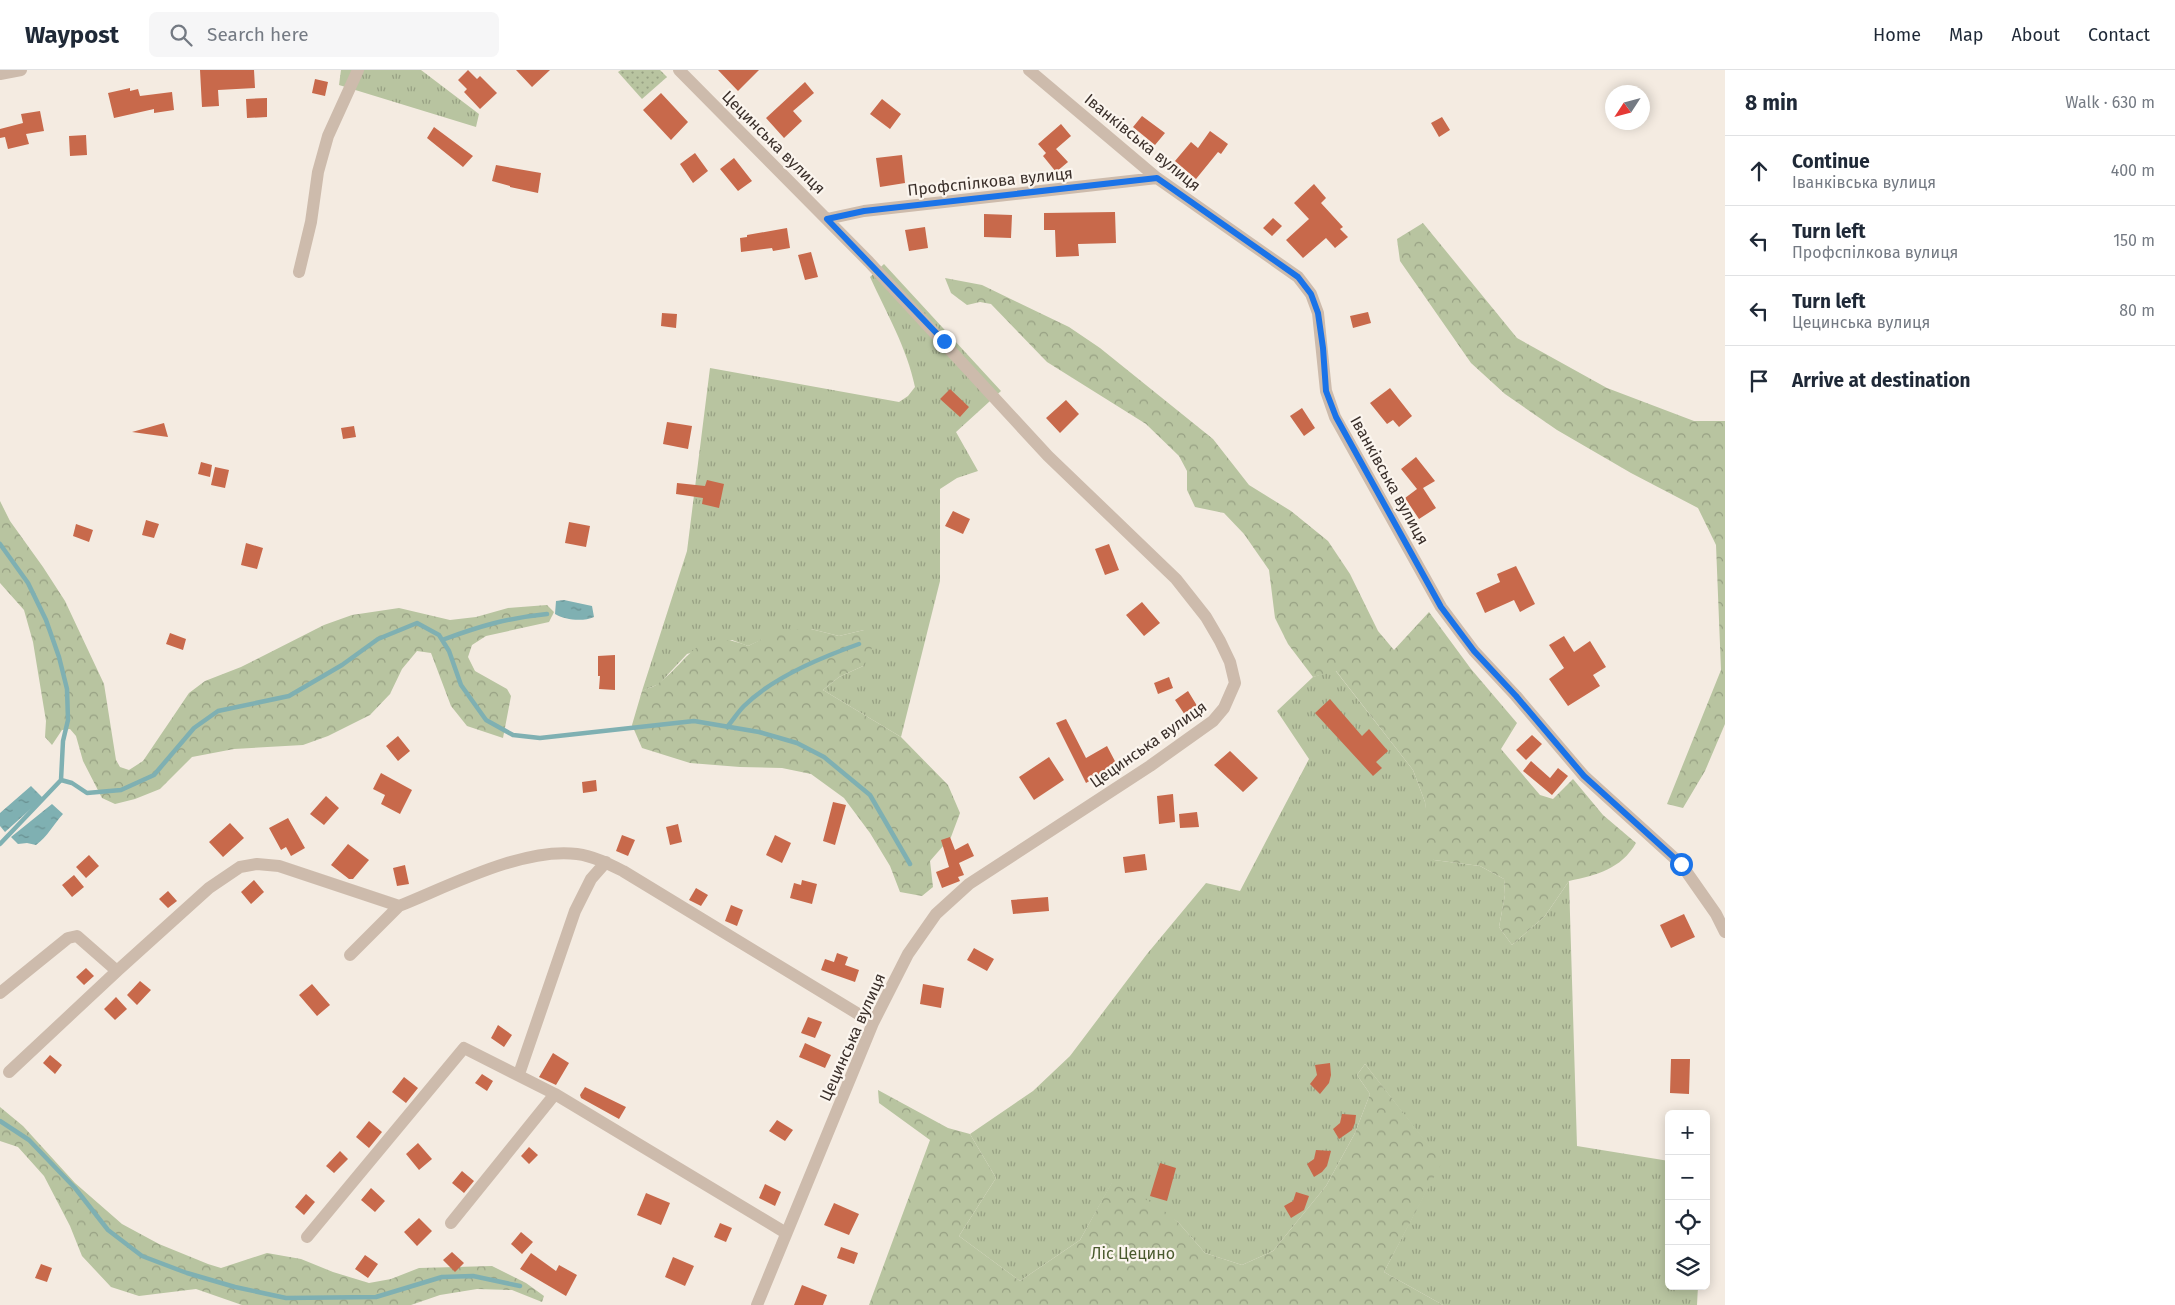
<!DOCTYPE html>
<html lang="en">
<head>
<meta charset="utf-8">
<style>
  :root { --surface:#fff; --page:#f6f6f7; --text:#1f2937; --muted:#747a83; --line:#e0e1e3 }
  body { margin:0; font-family:"Fira Sans",sans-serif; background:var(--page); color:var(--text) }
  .controls { position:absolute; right:15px; bottom:15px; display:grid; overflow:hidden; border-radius:8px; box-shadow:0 2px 12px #0003 }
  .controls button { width:45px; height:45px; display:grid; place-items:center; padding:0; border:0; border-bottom:1px solid var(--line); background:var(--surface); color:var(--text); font:25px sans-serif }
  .compass { position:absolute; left:1605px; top:15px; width:45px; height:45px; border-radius:50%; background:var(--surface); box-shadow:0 2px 12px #0003; rotate:234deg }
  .stop { position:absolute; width:15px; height:15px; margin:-11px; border:4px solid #1a73e8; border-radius:50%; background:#fff }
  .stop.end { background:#1a73e8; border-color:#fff; box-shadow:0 1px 5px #0008 }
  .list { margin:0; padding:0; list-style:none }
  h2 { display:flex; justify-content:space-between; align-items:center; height:65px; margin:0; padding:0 20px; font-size:21px }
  h2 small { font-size:16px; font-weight:400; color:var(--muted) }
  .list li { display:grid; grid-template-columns:32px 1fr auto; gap:15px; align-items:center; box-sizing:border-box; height:70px; padding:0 20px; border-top:1px solid var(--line) }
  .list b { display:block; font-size:19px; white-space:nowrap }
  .list p { margin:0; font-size:16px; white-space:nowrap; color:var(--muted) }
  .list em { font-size:16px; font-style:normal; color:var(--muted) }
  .icon { flex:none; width:28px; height:28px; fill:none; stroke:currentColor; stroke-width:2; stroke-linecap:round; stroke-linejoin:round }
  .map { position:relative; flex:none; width:1725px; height:1235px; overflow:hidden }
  header { display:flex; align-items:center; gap:30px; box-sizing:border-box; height:70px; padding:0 25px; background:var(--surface); border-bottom:1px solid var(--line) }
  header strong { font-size:24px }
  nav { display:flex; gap:28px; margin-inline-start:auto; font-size:18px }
  .search { width:350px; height:45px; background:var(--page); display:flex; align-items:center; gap:12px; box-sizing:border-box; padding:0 18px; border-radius:8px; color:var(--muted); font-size:19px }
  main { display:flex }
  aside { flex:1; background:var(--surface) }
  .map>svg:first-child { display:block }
  .grass { fill:url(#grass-tufts) }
  .forest { fill:url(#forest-crowns) }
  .park { fill:url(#park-dots) }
  .water { fill:url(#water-ripples) }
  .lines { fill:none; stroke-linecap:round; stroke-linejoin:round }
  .stream { stroke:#7fb0b2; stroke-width:4.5 }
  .building { fill:#c8694b }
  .minor { stroke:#cdbbac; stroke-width:12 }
  .route { stroke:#1a73e8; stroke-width:6 }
  .labels { text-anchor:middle; stroke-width:4.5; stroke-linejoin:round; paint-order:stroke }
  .street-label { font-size:16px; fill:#3b302b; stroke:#fbf5ee }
  .park-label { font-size:16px; fill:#4a5a2e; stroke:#fbf5ee }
</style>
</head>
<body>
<header>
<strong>Waypost</strong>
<div class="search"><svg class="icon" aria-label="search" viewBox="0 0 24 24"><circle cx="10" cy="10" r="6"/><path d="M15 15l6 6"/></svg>Search here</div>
<nav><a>Home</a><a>Map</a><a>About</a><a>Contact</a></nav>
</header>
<main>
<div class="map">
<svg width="1725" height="1235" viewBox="0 0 1725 1235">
  <defs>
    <pattern id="grass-tufts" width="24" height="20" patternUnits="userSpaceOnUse" patternTransform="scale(1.25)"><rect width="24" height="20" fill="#b8c4a0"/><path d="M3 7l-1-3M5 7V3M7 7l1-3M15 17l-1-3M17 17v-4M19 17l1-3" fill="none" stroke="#97a083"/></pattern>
    <pattern id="forest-crowns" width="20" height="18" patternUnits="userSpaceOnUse" patternTransform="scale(1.25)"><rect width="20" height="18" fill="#b8c4a0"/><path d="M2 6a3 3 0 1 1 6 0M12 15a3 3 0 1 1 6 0" fill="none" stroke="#97a083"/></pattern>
    <pattern id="park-dots" width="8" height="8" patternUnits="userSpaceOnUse" patternTransform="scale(1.25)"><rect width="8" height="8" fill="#b8c4a0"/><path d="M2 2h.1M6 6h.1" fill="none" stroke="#97a083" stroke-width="1.8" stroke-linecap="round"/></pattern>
    <pattern id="water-ripples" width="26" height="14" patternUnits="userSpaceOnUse" patternTransform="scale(1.25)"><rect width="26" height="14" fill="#7fb0b2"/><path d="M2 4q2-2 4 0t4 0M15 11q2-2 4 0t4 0" fill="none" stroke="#699091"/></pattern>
  </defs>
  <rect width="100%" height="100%" fill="#f4ebe1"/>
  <path class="grass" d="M341,0H421L479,44L476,57L339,15Z
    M884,194L1001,321L956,362L978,401L957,408L940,419V511L901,667L823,620L839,607L863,596L864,560L839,566L811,559L761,570L748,576L732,570L687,584L659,614L642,621L687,481L710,298L899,332L908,326L915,317C907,278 886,242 870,207Z
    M1335,600L1413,700L1425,732L1434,790L1480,796L1504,809L1505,825L1499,857L1512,875L1545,846L1569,811L1577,1076L1669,1091V1216H1698L1697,1235H1443L1384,1202L1441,1092L1365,994L1357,1005L1370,1024L1355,1063L1326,1116L1273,1181L1242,1195L1205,1183L1178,1152L1112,1113L1080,1170L1020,1211L959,1166L996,1108L970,1064L1033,1021L1070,986L1147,884L1206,813L1240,821L1309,689L1277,641L1313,607Z"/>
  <path class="forest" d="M1423,153L1517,268L1607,318L1694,351H1725V654L1705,701L1683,738L1667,734L1721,600L1716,475L1698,438L1631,403L1557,360L1505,324L1471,293L1400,191L1397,169Z
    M945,208L982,215L1069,257L1100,278L1213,369L1249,415L1291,441L1328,471L1350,504L1378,561L1394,580L1429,542L1471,599L1517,653L1501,679L1540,725L1553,729L1573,709L1603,745L1636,773C1621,799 1597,805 1569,811L1545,846L1512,875L1499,857L1505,825L1504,809L1480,796L1434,790L1420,775L1427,753L1425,732L1413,700L1336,601L1313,607L1288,574L1275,548L1269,500L1244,464L1224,443L1195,437L1187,420V401L1179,386L1146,354L1047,292L991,234L980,232L967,235L951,223Z
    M0,431L10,451L43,497L65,531L104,614L116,690L120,697L129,700L143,691L189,623L205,611L241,597L324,555L352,545L399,538L450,550L476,547L508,538L547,535L554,542L549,552L486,566L472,575L468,587L475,601L507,619L511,626L503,668L467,656L451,636L431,583L417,581L402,599L390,624L370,645L328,666L303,675L234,679L192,687L160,719L135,729L115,734L102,728L83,691L76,666L70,659L62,660L52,675L45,667L46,651L33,572L24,540L0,513Z
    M782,559H811L839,566L864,560L872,567V578L863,596L839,607L823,620L901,667L948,715L960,743L951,767L930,791L933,817L922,826L900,822L890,796L870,763L844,728L811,704L782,698L740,697L690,693L642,678L632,655L642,621C647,618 655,617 659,613C693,587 697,556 748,576Z
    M1365,994L1442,1092L1384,1202L1443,1235H869L930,1070L879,1033L878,1020L948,1058L970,1064L996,1108L959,1166L1020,1211L1080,1170L1112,1112L1158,1136L1178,1152L1205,1183L1242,1195L1273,1181L1326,1116L1355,1063L1370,1024L1357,1005Z
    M0,1037L23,1056L75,1113L122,1154L159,1174L208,1194L221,1198L267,1183L301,1189L333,1202L369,1213L391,1209L419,1198L492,1196L526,1213L544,1226L542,1232L512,1220L477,1219L440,1225L411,1235H242L196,1219L139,1226L111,1217L82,1186L70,1156L44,1106L18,1077L0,1071Z"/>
  <path class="park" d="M621,0H660L667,7L642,29L618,2Z"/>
  <path class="water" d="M564,530L592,536L594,547C583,552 565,550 555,544L556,531Z
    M31,716L43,728L5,762L0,756V743Z
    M52,734L63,744C53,755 48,766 36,775L27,773L18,774L11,767Z"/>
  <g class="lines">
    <path class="stream" d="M0,474L28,513L46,550L59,587L67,619L68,650L63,671L61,710
      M442,570C480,556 507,548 547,544
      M727,657C733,650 738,642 744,636C772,608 822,587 859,574
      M0,774L61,710L72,713L87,723L121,720L154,705L194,658L218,641L289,626L342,595L378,569L417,553L439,565L449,581L461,615L486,650L513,665L540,668L694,651L759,662L797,673L824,687L870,725L910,794
      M0,1051L29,1070L75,1118L108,1160L142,1186L187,1203L235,1217L286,1228L376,1227L442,1207L473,1206L520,1216"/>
  </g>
  <path class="building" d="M200,0H254L255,18L218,20L219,36L202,37Z
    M468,0L477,9L480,6L497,23L480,39L464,22L467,19L458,10Z
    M516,0H550L532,17Z
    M718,0H759L738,21Z
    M315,9L328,12L325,26L312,23Z
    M805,12L814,23L793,41L802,51L784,68L766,48Z
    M130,18V21L138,19L140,26L172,22L174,40L154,43V39L114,48L108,23Z
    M661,23L688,52L671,70L643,40Z
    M267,28V47L247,48L246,29Z
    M882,29L901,44L890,59L870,44Z
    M40,41L44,61L26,64L29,74L8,79L5,67L0,68V59L23,53L21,44Z
    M1142,46L1165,63L1155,75L1133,57Z
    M1442,47L1450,60L1439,67L1431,53Z
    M1061,54L1071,66L1056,79L1068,92L1056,102L1043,86L1046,83L1038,74Z
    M434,57L473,86L463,97L427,68Z
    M1210,61L1228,74L1221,84L1218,82L1196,109L1175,91L1191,72L1198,78Z
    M86,65L87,85L70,86L69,66Z
    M695,83L708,101L693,113L680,94Z
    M902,85L905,113L880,117L876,88Z
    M734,88L752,111L738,121L720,99Z
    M496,95L541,103L538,123L510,117V116L492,111Z
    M1314,114L1326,128L1321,133L1343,157L1340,159L1348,167L1335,178L1326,168L1303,188L1286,170L1309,149L1294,133Z
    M1115,142L1116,173L1078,174L1079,186L1056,187L1055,160H1044V143Z
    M984,144L1012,145L1011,168L984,167Z
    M1273,148L1282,156L1272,166L1263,158Z
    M925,157L928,178L909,181L905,160Z
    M787,158L790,178L773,181L772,178L741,182L740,168L747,167V165Z
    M811,182L818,207L805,210L798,185Z
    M1368,242L1371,253L1353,258L1350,246Z
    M662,243L677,244L676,258L661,256Z
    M1390,318L1412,346L1399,357L1393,350L1387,354L1370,333Z
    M950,319L969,337L960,347L940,329Z
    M1066,330L1079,344L1060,363L1046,348Z
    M1302,338L1315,358L1304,366L1290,346Z
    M667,352L692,356L688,379L663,374Z
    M164,353L168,367L132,362Z
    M354,356L356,367L343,369L341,358Z
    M1416,387L1435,411L1423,418L1436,438L1419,449L1405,428L1417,419L1401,399Z
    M201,392L212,395L210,407L198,404Z
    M215,397L229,400L225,418L211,415Z
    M707,410L724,414L719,438L702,434L703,428L676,424L677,413L705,416Z
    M953,441L970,449L963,464L945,456Z
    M146,450L159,454L154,468L142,465Z
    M569,452L590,456L586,477L565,473Z
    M76,454L93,460L89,472L73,466Z
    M246,473L263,478L257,499L241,495Z
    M1109,474L1119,500L1105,505L1095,479Z
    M1516,496L1535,534L1520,542L1514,530L1485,543L1476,523L1500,512L1497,504Z
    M1142,532L1160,553L1144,566L1126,545Z
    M170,563L186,569L183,580L166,574Z
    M1564,566L1574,582L1590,571L1606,597L1593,605L1600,616L1568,636L1549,609L1564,598L1549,575Z
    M615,585V620L599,619L600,606H598V586Z
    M1169,607L1173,618L1158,624L1154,613Z
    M1188,621L1199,639L1187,648L1175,630Z
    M1330,629L1362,666L1369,659L1388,681L1376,692L1382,698L1373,706L1315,643Z
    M1066,649L1086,688L1107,676L1117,695L1086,713L1056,653Z
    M1532,665L1542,674L1526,690L1516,680Z
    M398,666L410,681L398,691L386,676Z
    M1230,681L1258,708L1243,722L1214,695Z
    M1049,687L1064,710L1034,730L1019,707Z
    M1531,691L1550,708L1558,698L1568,706L1552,725L1523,701Z
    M381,703L412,720L400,744L381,734L385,725L373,719Z
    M596,710L597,721L583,723L582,712Z
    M1173,724L1175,752L1159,754L1157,726Z
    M326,726L339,738L324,755L310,744Z
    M833,732L846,735L835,775L823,771Z
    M1197,742L1199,757L1180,758L1179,744Z
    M288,748L305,778L291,786L286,777L281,780L269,758Z
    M230,753L244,768L223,787L209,772Z
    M678,754L682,772L670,775L666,757Z
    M622,765L635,770L628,786L616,781Z
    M775,765L791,773L782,793L766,785Z
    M950,767L955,780L968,773L974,786L959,793L964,805L958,807L960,811L942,818L936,802L949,797L941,770Z
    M348,774L369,790L353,809H349L331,795Z
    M1145,784L1147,800L1125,803L1123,787Z
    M89,785L99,796L86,808L76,797Z
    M405,795L409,814L397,816L393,798Z
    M74,805L84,817L72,827L62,815Z
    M254,810L264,822L251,834L241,822Z
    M802,810L817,814L812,834L790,828L794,813L801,815Z
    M696,818L708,825L701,836L689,830Z
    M168,821L177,831L168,838L159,829Z
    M1048,827L1049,841L1013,844L1011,830Z
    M731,835L743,840L737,856L725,851Z
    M1684,844L1695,867L1671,878L1660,855Z
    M974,878L994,889L987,901L967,890Z
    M837,883L848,887L845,895L859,900L855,912L821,900L825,889L834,892Z
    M86,898L94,906L84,915L76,907Z
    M140,911L151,920L137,935L127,925Z
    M312,914L330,935L317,946L299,925Z
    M923,914L944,918L941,938L920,934Z
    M116,927L127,939L115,950L104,939Z
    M808,947L822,952L815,968L801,963Z
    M498,955L512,965L504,977L491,968Z
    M805,973L831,985L825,998L799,987Z
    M553,983L569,993L556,1015L539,1007Z
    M50,985L62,995L55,1004L43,993Z
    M1671,989H1690L1689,1024L1670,1023Z
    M1330,993L1331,1005L1329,1013L1320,1024L1310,1014L1317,1005L1315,995Z
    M482,1004L493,1011L487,1021L475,1013Z
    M404,1007L418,1018L406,1033L392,1022Z
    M585,1017L626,1037L619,1049L581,1028L580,1025Z
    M1342,1044L1356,1045L1355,1053L1352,1060L1339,1069L1333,1059L1340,1053Z
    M777,1050L793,1060L785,1071L769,1061Z
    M369,1051L382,1062L369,1078L356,1067Z
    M418,1073L432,1089L419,1100L406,1084Z
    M529,1077L538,1085L529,1094L521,1086Z
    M1316,1080L1331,1081L1327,1096L1322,1102L1314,1107L1307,1094L1314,1089Z
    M340,1081L348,1089L334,1103L326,1096Z
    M1160,1093L1176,1098L1167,1131L1150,1126Z
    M462,1101L474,1111L464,1123L452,1113Z
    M765,1114L781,1122L775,1136L759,1128Z
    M371,1118L385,1131L375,1142L361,1130Z
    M1296,1122L1309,1126L1304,1140L1291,1148L1284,1136L1293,1131Z
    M646,1123L670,1133L661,1155L637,1145Z
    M306,1124L315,1132L304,1145L295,1137Z
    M834,1133L859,1144L849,1165L824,1155Z
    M419,1148L432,1161L417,1176L404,1162Z
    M720,1153L732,1158L726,1172L714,1167Z
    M521,1162L533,1172L522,1184L511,1174Z
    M841,1177L858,1183L854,1194L837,1188Z
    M452,1182L464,1193L455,1202L443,1190Z
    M531,1183L556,1201L559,1195L577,1205L566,1226L520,1199Z
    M365,1185L378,1194L368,1208L355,1199Z
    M673,1187L694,1196L685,1216L665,1207Z
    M41,1194L52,1198L47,1212L35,1208Z
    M802,1215L827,1225L823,1235H794Z"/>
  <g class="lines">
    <path class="minor" d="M679,0L869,192L1048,386L1176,509L1206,547L1220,571L1230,592L1235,613L1224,638L1213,651L1150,696L969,814L936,844L908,884L873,953L757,1235
      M1029,0L1157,108L1298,207L1311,224L1318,243L1326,321L1335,347L1441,537L1474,581L1516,626L1584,706L1681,794L1716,844L1725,862
      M0,4L21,0
      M827,149L864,141L1157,108
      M299,202L311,152L318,102L328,66L358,0
      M350,885L399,836
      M0,923L68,868L77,866L117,901L209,818L240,797L257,794L279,796L399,836C449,816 523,777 577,784C593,786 609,794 623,801L873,953
      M9,1002L117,901
      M519,1004L575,841L591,809L606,792
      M451,1153L555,1024
      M307,1167L464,978L555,1024L786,1163"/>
  </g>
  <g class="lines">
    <path class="route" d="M944,271L827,149L864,141L1157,108L1298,207L1311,224L1318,243L1323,278L1326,321L1336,347L1441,537L1474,581L1516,626L1584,706L1681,794"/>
  </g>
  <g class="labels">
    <g class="street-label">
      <text transform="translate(774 72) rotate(45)" y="6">Цецинська вулиця</text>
      <text transform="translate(1143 72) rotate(39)" y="6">Іванківська вулиця</text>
      <text transform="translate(990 111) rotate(-6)" y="6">Профспілкова вулиця</text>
      <text transform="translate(1390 410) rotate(61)" y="6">Іванківська вулиця</text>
      <text transform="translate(1148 674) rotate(-35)" y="6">Цецинська вулиця</text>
      <text transform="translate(852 967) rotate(-66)" y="6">Цецинська вулиця</text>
    </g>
    <g class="park-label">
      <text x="1133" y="1189">Ліс Цецино</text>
    </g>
  </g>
</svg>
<div class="controls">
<button>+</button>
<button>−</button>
<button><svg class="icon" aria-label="locate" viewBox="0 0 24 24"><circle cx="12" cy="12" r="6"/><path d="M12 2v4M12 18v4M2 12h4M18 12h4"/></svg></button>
<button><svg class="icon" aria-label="layers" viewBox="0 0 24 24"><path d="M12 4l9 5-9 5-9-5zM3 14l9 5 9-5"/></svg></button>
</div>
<svg class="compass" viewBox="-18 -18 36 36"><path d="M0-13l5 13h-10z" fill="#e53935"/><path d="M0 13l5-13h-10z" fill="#747a83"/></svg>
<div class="stop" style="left:1681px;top:794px"></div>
<div class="stop end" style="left:944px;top:271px"></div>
</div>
<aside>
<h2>8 min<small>Walk · 630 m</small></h2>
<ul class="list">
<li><svg class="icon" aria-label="ahead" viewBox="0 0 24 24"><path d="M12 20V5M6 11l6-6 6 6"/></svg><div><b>Continue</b><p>Іванківська вулиця</p></div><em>400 m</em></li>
<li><svg class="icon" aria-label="left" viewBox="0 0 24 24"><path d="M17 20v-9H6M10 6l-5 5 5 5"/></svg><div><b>Turn left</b><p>Профспілкова вулиця</p></div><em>150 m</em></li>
<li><svg class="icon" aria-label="left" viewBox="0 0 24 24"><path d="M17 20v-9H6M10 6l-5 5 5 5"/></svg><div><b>Turn left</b><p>Цецинська вулиця</p></div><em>80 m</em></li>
<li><svg class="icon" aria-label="arrive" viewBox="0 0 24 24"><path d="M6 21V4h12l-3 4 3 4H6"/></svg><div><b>Arrive at destination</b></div></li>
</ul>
</aside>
</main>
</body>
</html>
